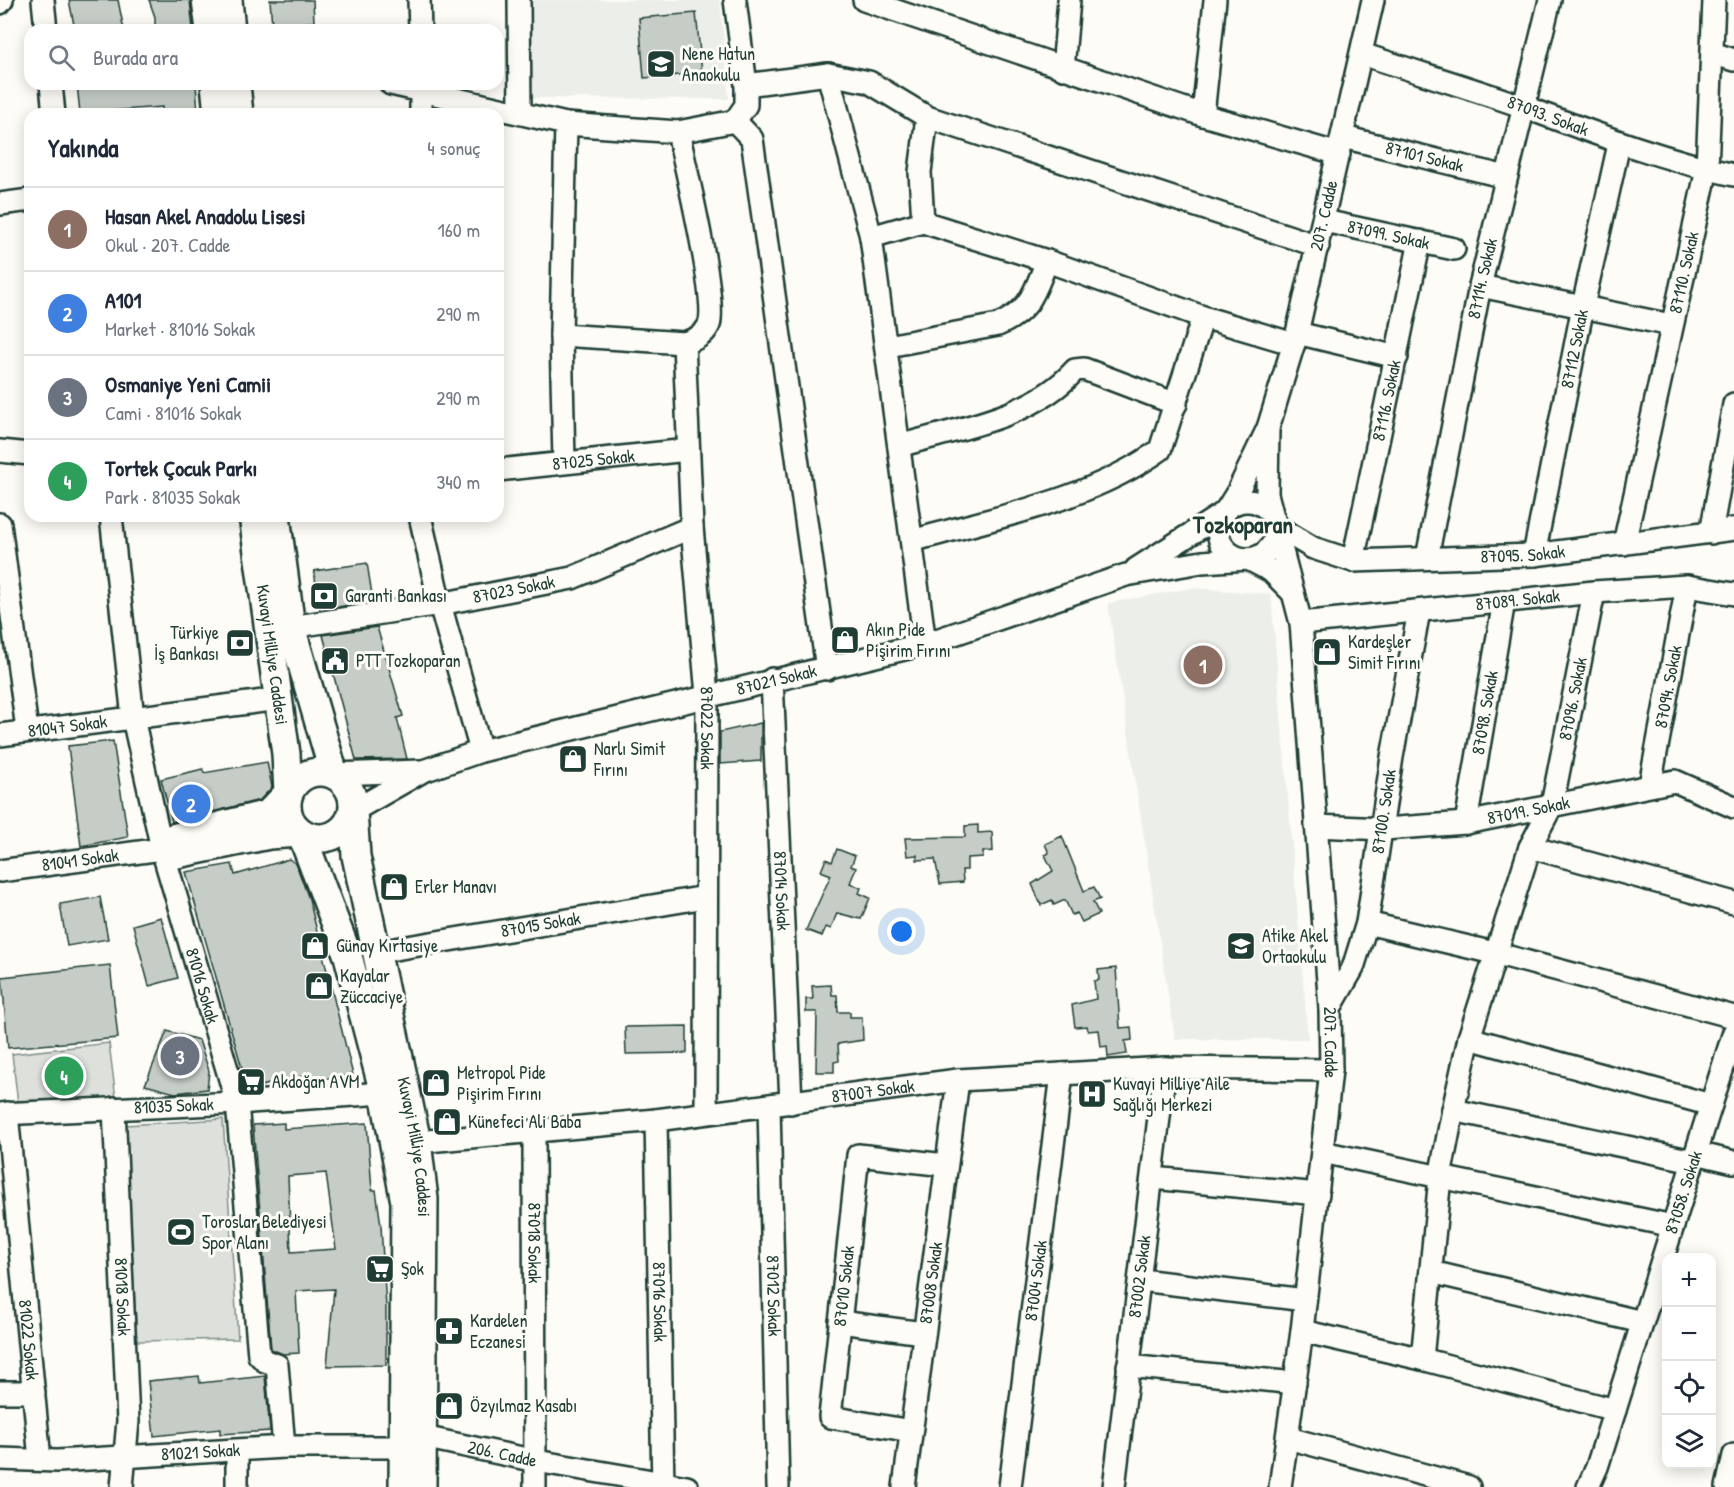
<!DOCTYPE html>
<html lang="tr">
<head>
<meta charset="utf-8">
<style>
  :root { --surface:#fff; --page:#f2f2f3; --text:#1f2937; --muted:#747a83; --line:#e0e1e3; --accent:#2563eb }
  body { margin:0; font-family:"Patrick Hand",sans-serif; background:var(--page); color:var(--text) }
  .controls { position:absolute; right:18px; bottom:18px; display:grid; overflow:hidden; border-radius:12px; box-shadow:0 3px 15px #0003 }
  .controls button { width:54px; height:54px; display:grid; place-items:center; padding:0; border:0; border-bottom:2px solid var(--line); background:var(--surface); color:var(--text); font:30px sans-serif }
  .you { position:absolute; left:902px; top:932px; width:21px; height:21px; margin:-15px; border:4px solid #fff; border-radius:50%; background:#1a73e8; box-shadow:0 0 0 9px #1a73e833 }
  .badge { display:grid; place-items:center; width:39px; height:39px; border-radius:50%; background:var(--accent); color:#fff; font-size:20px; font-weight:700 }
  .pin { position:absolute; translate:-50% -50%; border:3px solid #fff; box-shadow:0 2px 6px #0006 }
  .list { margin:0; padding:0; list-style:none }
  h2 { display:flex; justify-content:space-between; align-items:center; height:78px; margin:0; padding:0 24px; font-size:26px }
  h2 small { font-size:20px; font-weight:400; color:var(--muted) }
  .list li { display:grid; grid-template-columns:39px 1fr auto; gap:18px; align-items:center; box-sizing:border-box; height:84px; padding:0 24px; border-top:2px solid var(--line) }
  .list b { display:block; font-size:22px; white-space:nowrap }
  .list p { margin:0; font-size:20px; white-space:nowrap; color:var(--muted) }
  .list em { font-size:20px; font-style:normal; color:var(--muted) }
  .icon { flex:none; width:33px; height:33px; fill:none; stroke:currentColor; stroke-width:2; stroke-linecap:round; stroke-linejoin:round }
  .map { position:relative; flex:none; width:1734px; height:1487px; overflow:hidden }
  .search { position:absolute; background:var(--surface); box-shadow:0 3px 15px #0003; left:24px; top:24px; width:480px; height:66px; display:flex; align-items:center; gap:15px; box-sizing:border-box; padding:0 21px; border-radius:18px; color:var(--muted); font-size:22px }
  .panel { position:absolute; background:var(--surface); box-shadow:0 3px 15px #0003; left:24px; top:108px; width:480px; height:414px; border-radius:18px }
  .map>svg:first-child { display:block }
  .built { fill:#eceee9 }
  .green { fill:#dde0db; stroke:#7e8e88; stroke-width:1.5 }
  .building { fill:#c6cdc7; stroke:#1f3d34; stroke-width:1.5; fill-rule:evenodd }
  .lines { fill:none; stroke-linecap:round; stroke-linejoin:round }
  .minor-casing { stroke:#1f3d34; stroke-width:26 }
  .major-casing { stroke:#1f3d34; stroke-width:32 }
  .minor { stroke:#fdfcf7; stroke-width:21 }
  .major { stroke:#fdfcf7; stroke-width:27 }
  .labels { text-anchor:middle; stroke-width:6; stroke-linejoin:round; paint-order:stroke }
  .poi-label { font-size:18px; fill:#1f3d34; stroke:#fdfcf7; text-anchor:start }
  .street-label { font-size:18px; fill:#1f3d34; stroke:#fdfcf7 }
  .district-label { font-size:24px; font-weight:bold; fill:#1f3d34; stroke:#fdfcf7 }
</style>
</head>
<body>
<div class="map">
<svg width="1734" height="1487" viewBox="0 0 1734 1487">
  <rect width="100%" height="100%" fill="#fdfcf7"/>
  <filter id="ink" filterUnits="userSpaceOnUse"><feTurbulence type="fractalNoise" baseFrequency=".0167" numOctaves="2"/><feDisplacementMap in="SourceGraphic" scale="12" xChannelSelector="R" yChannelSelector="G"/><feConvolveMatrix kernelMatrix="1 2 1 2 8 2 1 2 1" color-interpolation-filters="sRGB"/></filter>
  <g filter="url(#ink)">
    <path class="built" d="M530,0H720L729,99L531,98Z
      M1192,588L1271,594L1308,1039H1175L1108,603Z"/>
    <path class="green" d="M109,1043L116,1099L18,1103L12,1054Z
      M223,1119L238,1339L137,1341L125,1125Z"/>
    <path class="building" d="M69,0H118L124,30H75Z
      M149,0H190L193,30H155V17Z
      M270,0H313L314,22L272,25Z
      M696,13L702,73L644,78L639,18Z
      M77,84H196L198,114H163L162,107L80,113Z
      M367,563L373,601L320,610L314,571Z
      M377,627L403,716L397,718L407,759L356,760L323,635Z
      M761,723V761L720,764V732Z
      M113,741L128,837L81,846L68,746Z
      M267,762L272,787L260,800L172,822L161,779L203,769L204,773Z
      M978,825V833L992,832L993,851L983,852V857L967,858V870H962L963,882L940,884L935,859L917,860V855L907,856L905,838L965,837V826Z
      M1062,836L1084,891L1094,887L1100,899L1093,902L1099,914L1082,922L1077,913L1072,915L1065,900L1054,905L1052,900L1041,905L1032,884L1053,871L1045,855L1049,853L1045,844Z
      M837,849L855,856L851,866L856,868L850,883L861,888L859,893L870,898L861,919L837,913L831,929L826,927L822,936L806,930L831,875L821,871L826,859L832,862Z
      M289,859L296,864L309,899L353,1075L305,1081L304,1076L248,1089L186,872L232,864L235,875Z
      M100,897L108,939L67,946L60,904Z
      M161,917L178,978L149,986L133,925Z
      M110,965L118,1038L8,1048L2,977Z
      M1116,968L1120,1028L1131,1027L1132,1040L1125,1041L1127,1054L1108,1057L1107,1046L1101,1047L1099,1030L1088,1031L1087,1026L1075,1027L1072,1005L1096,999L1094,981L1099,980L1098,970Z
      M831,985L832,995H837L838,1012H850V1017H862L863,1040L838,1044L839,1061L834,1062V1072H816L817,1012H806V999H813L812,986Z
      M687,1026V1053L626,1054L625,1027Z
      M167,1031L199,1040L209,1071L207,1089L175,1093L145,1085Z
      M284,1123V1129L367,1123L372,1190H376L381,1226L386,1307V1365L327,1366L334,1289L296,1291L299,1353L283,1354L271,1349L253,1125ZM326,1173L336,1249L291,1252L288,1176Z
      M199,1376L200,1383L265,1376L270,1431L220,1434V1429L154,1436L148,1381Z"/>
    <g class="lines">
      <g class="minor-casing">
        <g id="minor">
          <path d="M43,0L46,30"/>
          <path d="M419,0L420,30"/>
          <path d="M519,0L520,113"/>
          <path d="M864,0L1203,115L1339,154"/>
          <path d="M0,3L2,0"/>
          <path d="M1712,53L1734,60"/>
          <path id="s1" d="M1362,54C1416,72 1471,88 1524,107C1594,133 1661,159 1734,175"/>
          <path d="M1063,69L1069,0"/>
          <path d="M828,74L871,237L925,644"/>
          <path d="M51,84L54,114"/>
          <path d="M391,84L566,124L678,132L735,121L746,105V85L735,0"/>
          <path d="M746,85L828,74L869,82L927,117L1318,246"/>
          <path d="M421,114V84"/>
          <path d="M1203,115L1215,0"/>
          <path d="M735,121L752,139L827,669"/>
          <path id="s2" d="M1343,137L1506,177"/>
          <path d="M0,204L30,200"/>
          <path id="s3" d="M1324,221L1454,249"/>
          <path d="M923,222L920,172L927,117"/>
          <path d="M871,237L923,222L1047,261L1203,317L1294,344"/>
          <path d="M1480,286L1671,325"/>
          <path d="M1297,333L1397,357"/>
          <path d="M561,335L684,343C694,340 704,336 709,325C718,302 685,164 678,132"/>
          <path id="s4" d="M684,343L692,527L707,695L706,1113"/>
          <path d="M888,346L998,325C1031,310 1034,293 1047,261"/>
          <path id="s5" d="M1268,428L1267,494L1301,623L1330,1008L1331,1070L1302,1331L1280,1487"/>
          <path d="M899,446C959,428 1032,418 1075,370L1084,369L1176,404"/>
          <path d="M0,451L30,454"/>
          <path d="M564,461L561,335L566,124"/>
          <path id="s6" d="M498,470L688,450"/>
          <circle cx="1247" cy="530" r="29"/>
          <path id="s7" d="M111,516L133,718L162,849L237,1103L259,1355L265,1361L277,1365L284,1447"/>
          <path d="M420,516L440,604L481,751"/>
          <path d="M0,524L27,730"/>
          <path id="s8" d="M1276,526L1313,548L1353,561L1534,555L1734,529"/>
          <path d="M1711,533L1734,404"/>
          <path d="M912,541C996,517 1088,501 1160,450L1203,317"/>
          <path id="s9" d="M1624,544L1707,169L1714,0"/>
          <path id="s10" d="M1534,555L1583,306L1619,144"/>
          <path id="s11" d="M1427,558L1480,286L1550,0"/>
          <path id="s12" d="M1353,561L1420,241"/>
          <path id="s13" d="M1136,569L1225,512L1238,491L1268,428L1297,333L1373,0"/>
          <path id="s14" d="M1301,623L1594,592L1687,586L1734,594"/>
          <path id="s15" d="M291,627L440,604L572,578L692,527"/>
          <path id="s16" d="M772,679L791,1103"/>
          <path id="s17" d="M0,735L279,699"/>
          <path d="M334,774L420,771"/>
          <path id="s18" d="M1650,785L1687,586"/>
          <path id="s19" d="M353,811L423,771L481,751L925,644L1126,575L1202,562L1248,559L1271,571L1293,593"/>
          <path id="s20" d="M1466,823L1504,601"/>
          <path id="s21" d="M1316,826L1384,829L1466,823L1675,781L1734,807"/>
          <path d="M1530,847L1734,903"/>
          <path id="s22" d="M0,871L162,849"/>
          <path d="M1367,923L1498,954L1734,1017"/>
          <path id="s23" d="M377,952L706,897"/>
          <path id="s24" d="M1330,1008L1353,968L1367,923L1392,757L1419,611"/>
          <path d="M1469,1038L1711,1105"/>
          <path id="s25" d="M769,1106L778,1487"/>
          <path id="s26" d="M114,1108L128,1421L122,1487"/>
          <path d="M1453,1110L1693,1161"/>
          <path id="s27" d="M7,1113L40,1460"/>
          <path id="s28" d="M0,1114L237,1103L384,1093"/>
          <path id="s29" d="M656,1120L663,1487"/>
          <path id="s30" d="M534,1133L535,1487"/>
          <path id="s31" d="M417,1142L656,1120L958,1080L1165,1068L1331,1070"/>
          <path d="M1322,1152L1673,1226"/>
          <path d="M1696,1153L1734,1162"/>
          <path d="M1153,1178L1318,1194"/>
          <path d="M1431,1272L1642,1322"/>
          <path d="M1141,1280L1305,1300"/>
          <path d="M840,1322L923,1333"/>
          <path d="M1302,1331L1422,1359L1615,1410"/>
          <path id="s32" d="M1422,1359L1440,1177L1453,1110L1469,1038L1530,847L1552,805L1594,592"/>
          <path d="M1128,1366L1295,1383"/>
          <path d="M0,1392H34"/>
          <path id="s33" d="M911,1431L830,1417L858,1155L945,1165"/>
          <path id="s34" d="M423,1437L536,1461L687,1487"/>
          <path d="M1288,1438L1469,1487"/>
          <path d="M237,1451V1487"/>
          <path id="s35" d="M0,1459L57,1461L284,1447H403"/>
          <path id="s36" d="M904,1487L958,1080"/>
          <path id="s37" d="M1010,1487L1062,1074"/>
          <path id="s38" d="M1114,1487L1165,1068"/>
          <path id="s39" d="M1588,1487L1597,1467L1734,1032"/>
          <path d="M1727,1487L1734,1455"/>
        </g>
      </g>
      <g class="major-casing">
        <g id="major">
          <path d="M206,0L210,30"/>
          <path d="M228,0L231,30"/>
          <path d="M215,84L218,114"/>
          <path d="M236,84L239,114"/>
          <path id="s40" d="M253,516L286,754L288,793L268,814L172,838L162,849L177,854L269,835L301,833L348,956L384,1093L405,1202L403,1487"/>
          <path d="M276,516L291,627L334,774"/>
          <circle cx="320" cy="805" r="33"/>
          <path id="s41" d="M353,811L356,856L417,1142L424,1199L422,1487"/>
        </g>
      </g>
      <use href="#minor" class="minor"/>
      <use href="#major" class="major"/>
    </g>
  </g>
  <defs>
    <g id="school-square" transform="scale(1.5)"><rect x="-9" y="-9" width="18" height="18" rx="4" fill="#1f3d34" stroke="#fdfcf7"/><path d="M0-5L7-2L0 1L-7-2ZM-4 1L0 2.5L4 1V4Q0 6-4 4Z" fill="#fff"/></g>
    <g id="bank-square" transform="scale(1.5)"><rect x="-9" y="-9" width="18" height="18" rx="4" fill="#1f3d34" stroke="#fdfcf7"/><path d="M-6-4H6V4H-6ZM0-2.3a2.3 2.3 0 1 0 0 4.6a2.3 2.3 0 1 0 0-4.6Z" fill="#fff"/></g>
    <g id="shop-square" transform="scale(1.5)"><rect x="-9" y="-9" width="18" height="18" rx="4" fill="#1f3d34" stroke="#fdfcf7"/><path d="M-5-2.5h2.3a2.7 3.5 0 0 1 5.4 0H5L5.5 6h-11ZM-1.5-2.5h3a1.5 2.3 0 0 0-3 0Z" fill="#fff"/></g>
    <g id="civic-square" transform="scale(1.5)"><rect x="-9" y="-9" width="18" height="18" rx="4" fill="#1f3d34" stroke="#fdfcf7"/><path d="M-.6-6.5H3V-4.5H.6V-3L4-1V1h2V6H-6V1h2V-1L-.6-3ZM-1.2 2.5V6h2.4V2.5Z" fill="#fff"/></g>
    <g id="supermarket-square" transform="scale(1.5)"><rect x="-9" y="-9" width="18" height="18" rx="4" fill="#1f3d34" stroke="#fdfcf7"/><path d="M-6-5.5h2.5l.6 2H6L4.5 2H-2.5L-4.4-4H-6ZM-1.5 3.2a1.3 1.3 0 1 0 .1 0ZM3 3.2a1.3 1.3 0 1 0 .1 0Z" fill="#fff"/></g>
    <g id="hospital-square" transform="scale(1.5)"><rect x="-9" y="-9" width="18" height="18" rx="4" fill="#1f3d34" stroke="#fdfcf7"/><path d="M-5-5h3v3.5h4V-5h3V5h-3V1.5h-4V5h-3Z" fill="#fff"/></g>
    <g id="stadium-square" transform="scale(1.5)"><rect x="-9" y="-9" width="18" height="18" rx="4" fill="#1f3d34" stroke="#fdfcf7"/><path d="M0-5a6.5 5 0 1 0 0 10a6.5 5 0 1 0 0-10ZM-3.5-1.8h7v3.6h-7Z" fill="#fff"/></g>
    <g id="pharmacy-square" transform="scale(1.5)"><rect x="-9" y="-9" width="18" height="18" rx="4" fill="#1f3d34" stroke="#fdfcf7"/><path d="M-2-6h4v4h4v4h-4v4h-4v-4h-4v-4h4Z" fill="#fff"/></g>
  </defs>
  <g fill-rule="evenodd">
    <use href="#school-square" x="661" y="64"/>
    <use href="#bank-square" x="324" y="596"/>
    <use href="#shop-square" x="845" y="640"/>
    <use href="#bank-square" x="240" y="643"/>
    <use href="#shop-square" x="1327" y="652"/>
    <use href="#civic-square" x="335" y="661"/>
    <use href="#shop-square" x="573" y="759"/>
    <use href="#shop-square" x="394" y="887"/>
    <use href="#shop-square" x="315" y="946"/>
    <use href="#school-square" x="1241" y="946"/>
    <use href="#shop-square" x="319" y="986"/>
    <use href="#supermarket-square" x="251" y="1082"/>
    <use href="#shop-square" x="436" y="1083"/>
    <use href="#hospital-square" x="1092" y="1094"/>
    <use href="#shop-square" x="447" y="1122"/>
    <use href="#stadium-square" x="181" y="1232"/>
    <use href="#supermarket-square" x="380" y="1269"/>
    <use href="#pharmacy-square" x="449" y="1331"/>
    <use href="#shop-square" x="449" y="1406"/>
  </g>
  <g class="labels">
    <g class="poi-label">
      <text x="682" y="60">Nene Hatun<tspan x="682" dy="21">Anaokulu</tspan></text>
      <text x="345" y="602">Garanti Bankası</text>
      <text x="866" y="636">Akın Pide<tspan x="866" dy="21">Pişirim Fırını</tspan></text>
      <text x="219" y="639" text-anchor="end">Türkiye<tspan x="219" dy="21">İş Bankası</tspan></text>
      <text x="1348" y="648">Kardeşler<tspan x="1348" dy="21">Simit Fırını</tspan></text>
      <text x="356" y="667">PTT Tozkoparan</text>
      <text x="594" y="755">Narlı Simit<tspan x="594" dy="21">Fırını</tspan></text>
      <text x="415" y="893">Erler Manavı</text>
      <text x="1262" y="942">Atike Akel<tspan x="1262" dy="21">Ortaokulu</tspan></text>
      <text x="336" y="952">Günay Kırtasiye</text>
      <text x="340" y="982">Kayalar<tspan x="340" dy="21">Züccaciye</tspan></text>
      <text x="457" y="1079">Metropol Pide<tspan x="457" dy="21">Pişirim Fırını</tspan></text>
      <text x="272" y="1088">Akdoğan AVM</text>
      <text x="1113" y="1090">Kuvayi Milliye Aile<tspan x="1113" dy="21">Sağlığı Merkezi</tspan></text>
      <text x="468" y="1128">Künefeci Ali Baba</text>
      <text x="202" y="1228">Toroslar Belediyesi<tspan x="202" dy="21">Spor Alanı</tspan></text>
      <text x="401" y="1275">Şok</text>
      <text x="470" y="1327">Kardelen<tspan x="470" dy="21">Eczanesi</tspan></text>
      <text x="470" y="1412">Özyılmaz Kasabı</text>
    </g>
    <g class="street-label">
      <text dy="6" stroke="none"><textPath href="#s1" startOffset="196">87093. Sokak</textPath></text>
      <text dy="6" stroke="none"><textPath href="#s2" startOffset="84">87101 Sokak</textPath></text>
      <text dy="6" stroke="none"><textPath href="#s13" startOffset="420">207. Cadde</textPath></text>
      <text dy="6" stroke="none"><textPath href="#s3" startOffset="66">87099. Sokak</textPath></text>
      <text dy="6" stroke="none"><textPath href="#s9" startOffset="278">87110. Sokak</textPath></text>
      <text dy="6" stroke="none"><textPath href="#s11" startOffset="285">87114. Sokak</textPath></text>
      <text dy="6" stroke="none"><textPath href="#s10" startOffset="210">87112 Sokak</textPath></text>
      <text dy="6" stroke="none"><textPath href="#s12" startOffset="164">87116. Sokak</textPath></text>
      <text dy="6" stroke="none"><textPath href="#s6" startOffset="96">87025 Sokak</textPath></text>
      <text dy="6" stroke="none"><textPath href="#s8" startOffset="255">87095. Sokak</textPath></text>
      <text dy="6" stroke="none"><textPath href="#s15" startOffset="226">87023 Sokak</textPath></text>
      <text dy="6" stroke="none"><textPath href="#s14" startOffset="218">87089. Sokak</textPath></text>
      <text dy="6" stroke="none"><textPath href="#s40" startOffset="140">Kuvayi Milliye Caddesi</textPath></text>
      <text dy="6" stroke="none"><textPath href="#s19" startOffset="446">87021 Sokak</textPath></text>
      <text dy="6" stroke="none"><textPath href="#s18" startOffset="100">87094. Sokak</textPath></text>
      <text dy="6" stroke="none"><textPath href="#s32" startOffset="681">87096. Sokak</textPath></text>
      <text dy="6" stroke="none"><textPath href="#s20" startOffset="112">87098. Sokak</textPath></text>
      <text dy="6" stroke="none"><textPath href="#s17" startOffset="68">81047 Sokak</textPath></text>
      <text dy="6" stroke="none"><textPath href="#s4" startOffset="386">87022 Sokak</textPath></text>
      <text dy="6" stroke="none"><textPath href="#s21" startOffset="214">87019. Sokak</textPath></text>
      <text dy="6" stroke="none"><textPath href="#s24" startOffset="206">87100. Sokak</textPath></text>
      <text dy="6" stroke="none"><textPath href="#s22" startOffset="81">81041 Sokak</textPath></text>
      <text dy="6" stroke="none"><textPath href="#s16" startOffset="212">87014 Sokak</textPath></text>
      <text dy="6" stroke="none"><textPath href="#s23" startOffset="166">87015 Sokak</textPath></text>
      <text dy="6" stroke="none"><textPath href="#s7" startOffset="480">81016 Sokak</textPath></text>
      <text dy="6" stroke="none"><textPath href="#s5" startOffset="620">207. Cadde</textPath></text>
      <text dy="6" stroke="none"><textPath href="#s31" startOffset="459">87007 Sokak</textPath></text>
      <text dy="6" stroke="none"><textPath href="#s28" startOffset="174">81035 Sokak</textPath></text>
      <text dy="6" stroke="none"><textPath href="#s41" startOffset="342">Kuvayi Milliye Caddesi</textPath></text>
      <text dy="6" stroke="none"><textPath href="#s39" startOffset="310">87058. Sokak</textPath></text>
      <text dy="6" stroke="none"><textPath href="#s30" startOffset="110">87018 Sokak</textPath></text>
      <text dy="6" stroke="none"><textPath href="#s38" startOffset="212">87002 Sokak</textPath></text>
      <text dy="6" stroke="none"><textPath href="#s37" startOffset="208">87004 Sokak</textPath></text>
      <text dy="6" stroke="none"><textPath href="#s36" startOffset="206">87008 Sokak</textPath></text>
      <text dy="6" stroke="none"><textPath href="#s33" startOffset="214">87010 Sokak</textPath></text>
      <text dy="6" stroke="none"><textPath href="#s25" startOffset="190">87012 Sokak</textPath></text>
      <text dy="6" stroke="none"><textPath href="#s26" startOffset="189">81018 Sokak</textPath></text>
      <text dy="6" stroke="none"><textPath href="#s29" startOffset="182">87016 Sokak</textPath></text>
      <text dy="6" stroke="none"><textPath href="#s27" startOffset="228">81022 Sokak</textPath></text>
      <text dy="6" stroke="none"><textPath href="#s35" startOffset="201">81021 Sokak</textPath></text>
      <text dy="6" stroke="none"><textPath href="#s34" startOffset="81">206. Cadde</textPath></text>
    </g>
    <g class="district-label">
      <text x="1243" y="533">Tozkoparan</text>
    </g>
  </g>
</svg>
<div class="controls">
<button>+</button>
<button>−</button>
<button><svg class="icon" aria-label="locate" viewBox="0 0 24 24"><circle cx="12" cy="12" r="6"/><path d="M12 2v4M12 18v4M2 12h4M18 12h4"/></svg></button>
<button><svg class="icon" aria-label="layers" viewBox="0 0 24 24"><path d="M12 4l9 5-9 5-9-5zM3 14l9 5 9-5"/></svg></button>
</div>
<div class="you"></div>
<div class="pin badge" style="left:1203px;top:665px;background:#8d6e63">1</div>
<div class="pin badge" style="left:191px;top:804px;background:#3f7fe0">2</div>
<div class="pin badge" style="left:180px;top:1056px;background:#6b7280">3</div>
<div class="pin badge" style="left:64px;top:1076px;background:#2e9e5b">4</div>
<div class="search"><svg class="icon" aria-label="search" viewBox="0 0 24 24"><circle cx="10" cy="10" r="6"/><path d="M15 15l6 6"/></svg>Burada ara</div>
<section class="panel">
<h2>Yakında<small>4 sonuç</small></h2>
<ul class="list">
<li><span class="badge" style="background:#8d6e63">1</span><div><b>Hasan Akel Anadolu Lisesi</b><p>Okul · 207. Cadde</p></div><em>160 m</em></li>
<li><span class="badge" style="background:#3f7fe0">2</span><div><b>A101</b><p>Market · 81016 Sokak</p></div><em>290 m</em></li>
<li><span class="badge" style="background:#6b7280">3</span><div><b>Osmaniye Yeni Camii</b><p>Cami · 81016 Sokak</p></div><em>290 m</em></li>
<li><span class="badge" style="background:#2e9e5b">4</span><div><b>Tortek Çocuk Parkı</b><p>Park · 81035 Sokak</p></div><em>340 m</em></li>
</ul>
</section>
</div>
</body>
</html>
